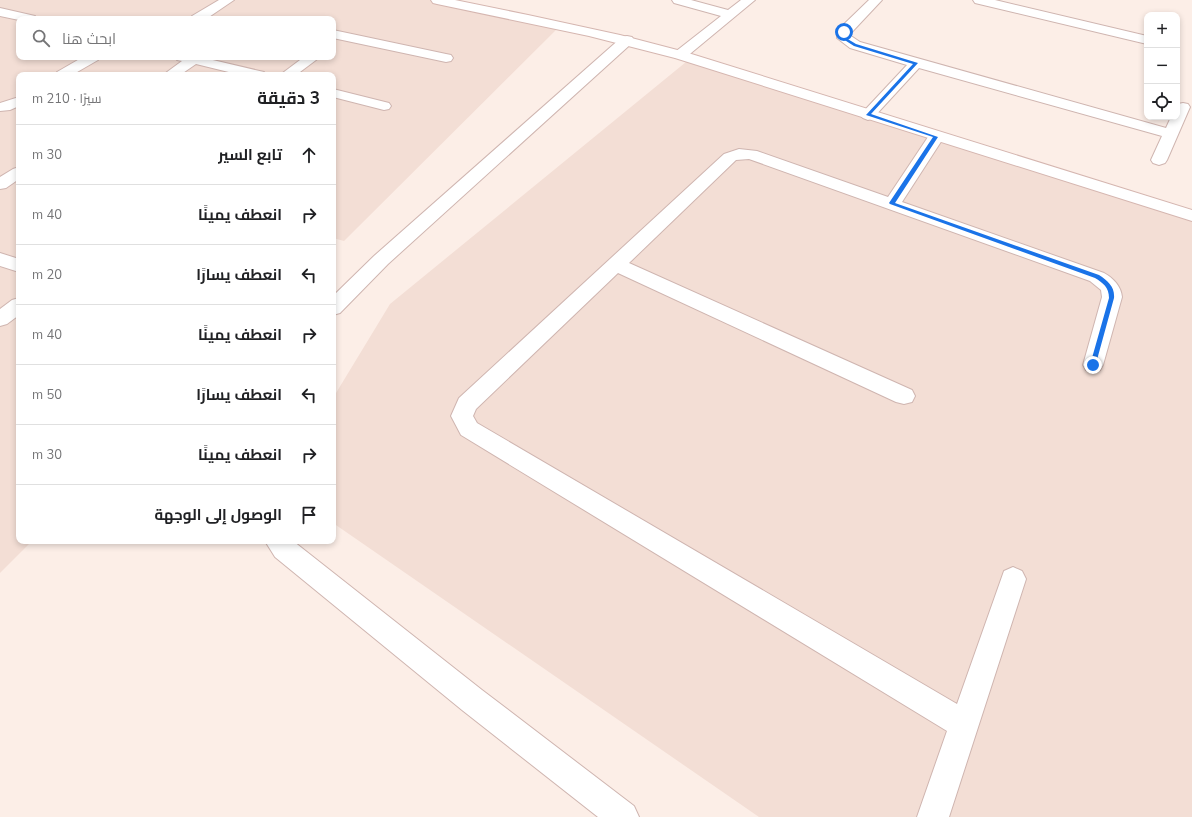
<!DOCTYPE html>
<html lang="ar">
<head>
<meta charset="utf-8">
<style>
  :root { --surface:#fff; --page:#f2f2f2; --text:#202124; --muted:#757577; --line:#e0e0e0 }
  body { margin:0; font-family:"Nunito Sans",Cairo,sans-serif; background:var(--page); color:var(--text); direction:rtl }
  .controls { position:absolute; right:12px; top:12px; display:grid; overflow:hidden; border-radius:8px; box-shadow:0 2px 6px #0003 }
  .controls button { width:36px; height:36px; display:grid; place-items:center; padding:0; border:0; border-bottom:1px solid var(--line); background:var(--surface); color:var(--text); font:20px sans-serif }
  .stop { position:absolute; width:12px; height:12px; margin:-9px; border:3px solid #1a73e8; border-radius:50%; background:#fff }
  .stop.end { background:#1a73e8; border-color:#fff; box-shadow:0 1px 4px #0008 }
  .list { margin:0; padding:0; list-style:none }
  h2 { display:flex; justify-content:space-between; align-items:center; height:52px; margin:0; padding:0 16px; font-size:17px }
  h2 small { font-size:13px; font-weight:400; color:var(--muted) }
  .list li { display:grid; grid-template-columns:26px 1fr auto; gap:12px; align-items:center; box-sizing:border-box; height:60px; padding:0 16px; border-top:1px solid var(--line) }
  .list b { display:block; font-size:15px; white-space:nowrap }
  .list em { font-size:13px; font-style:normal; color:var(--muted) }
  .icon { flex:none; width:22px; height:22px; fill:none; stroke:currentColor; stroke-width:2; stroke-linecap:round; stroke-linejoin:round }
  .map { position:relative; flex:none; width:1192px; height:817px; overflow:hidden; direction:ltr }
  .search { position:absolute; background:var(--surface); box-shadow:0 2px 6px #0003; left:16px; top:16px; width:320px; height:44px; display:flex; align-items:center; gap:10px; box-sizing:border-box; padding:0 14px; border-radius:8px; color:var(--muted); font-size:15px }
  .panel { position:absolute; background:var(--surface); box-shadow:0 2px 6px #0003; left:16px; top:72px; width:320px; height:472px; border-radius:8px; direction:rtl }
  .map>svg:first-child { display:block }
  .residential { fill:#f3ded5; fill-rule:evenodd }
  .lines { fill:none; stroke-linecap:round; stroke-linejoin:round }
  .street-casing { stroke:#cfb5b0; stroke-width:2 }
  .secondary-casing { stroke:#d5b6b0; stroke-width:2 }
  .street { fill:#fff; fill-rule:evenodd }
  .secondary { fill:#fff; fill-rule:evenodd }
  .route { fill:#1a73e8 }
</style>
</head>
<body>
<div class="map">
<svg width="1192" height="817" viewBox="0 0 1192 817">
  <rect width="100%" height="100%" fill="#fceee7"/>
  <path class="residential" d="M0,0H437L561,25L344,241L333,238V75H19V541H32L0,573ZM19,19H333V57H19Z
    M686,62L1192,216V817H759L333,523V398L390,304Z"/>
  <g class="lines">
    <g class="street-casing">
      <path id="street" d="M219,0H234L206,19H191L192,16Z
        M672,0H691L728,10L741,0H755L685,58H675L673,55L675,52L721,16L674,3Z
        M869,0H882L851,33V36L860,42L1166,128L1171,117H1177L1178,104L1183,103L1188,104L1190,107L1167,160L1165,163L1159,165L1153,163L1151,160L1162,136L919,68L873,118L868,120L863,118L860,115L863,112L907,65L850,48L837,38V32L839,29Z
        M973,0H995L1147,36V44L975,3Z
        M0,8L35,16L36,19H19V20L0,16Z
        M333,30L446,54L451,55L453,58L451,61L446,62L333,38Z
        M627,36L632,37L634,40L632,43L388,264L340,313L333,315V296L374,256L622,37Z
        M83,57H100L98,60L72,75H55L57,72Z
        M175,57H200L264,72L266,75H241L196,64L180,75H163L182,61L177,60Z
        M304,57H320L296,75H280Z
        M333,89L389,103L391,106L389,109L384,110L333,97Z
        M19,97V106L10,110L0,111V103Z
        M936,132L942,134L944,137L902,202L1104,273C1113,278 1121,286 1122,297L1103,365L1100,370L1093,373L1086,370L1083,365L1102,297L1101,290L1090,281L749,159L736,160L629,263L912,390L915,396L912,402L904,404L896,402L618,273L476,409L473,416L477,423L957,704L1004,571L1013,567L1022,571L1026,579L949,817H917L947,731L461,435L451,416L459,398L724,154L739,149L757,151L888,197L930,134Z
        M19,167V179L6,188L0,189V177L13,169Z
        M0,253L19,259V272L0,266Z
        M19,298V315L7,324L0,326V309L12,300Z
        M265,541H293L482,690L634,806L639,817H598L462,710L275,557Z"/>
    </g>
    <g class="secondary-casing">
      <path id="secondary" d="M431,0H455L528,15L620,35L685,52L1192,210V221L675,58L589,36L437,4L433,3Z"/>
    </g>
    <use href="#street" class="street"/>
    <use href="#secondary" class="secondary"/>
  </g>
  <path class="route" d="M842,31L846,32V38L856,44L918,63L871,114L938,137L895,203L1099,275C1108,281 1115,287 1114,298L1095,367H1090V365L1109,298C1109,287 1103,283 1095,278L890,204L889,203L933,137L866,115L913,64L854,46L843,39Z"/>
</svg>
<div class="controls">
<button>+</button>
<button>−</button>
<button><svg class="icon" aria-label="locate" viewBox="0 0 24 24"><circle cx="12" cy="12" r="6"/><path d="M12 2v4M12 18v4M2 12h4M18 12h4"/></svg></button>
</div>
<div class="stop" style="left:844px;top:32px"></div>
<div class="stop end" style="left:1093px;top:365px"></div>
<div class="search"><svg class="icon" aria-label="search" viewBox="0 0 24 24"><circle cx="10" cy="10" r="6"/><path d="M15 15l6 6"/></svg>ابحث هنا</div>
<section class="panel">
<h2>3 دقيقة<small>سيرًا · 210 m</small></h2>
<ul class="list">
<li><svg class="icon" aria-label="ahead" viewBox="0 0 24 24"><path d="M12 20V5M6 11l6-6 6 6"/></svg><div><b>تابع السير</b></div><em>30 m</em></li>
<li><svg class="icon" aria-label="right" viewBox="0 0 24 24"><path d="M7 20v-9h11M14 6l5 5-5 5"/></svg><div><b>انعطف يمينًا</b></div><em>40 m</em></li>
<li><svg class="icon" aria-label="left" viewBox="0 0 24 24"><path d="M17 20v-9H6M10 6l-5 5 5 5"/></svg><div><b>انعطف يسارًا</b></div><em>20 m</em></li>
<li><svg class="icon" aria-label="right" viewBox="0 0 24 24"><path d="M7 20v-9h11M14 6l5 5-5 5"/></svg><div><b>انعطف يمينًا</b></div><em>40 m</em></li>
<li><svg class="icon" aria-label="left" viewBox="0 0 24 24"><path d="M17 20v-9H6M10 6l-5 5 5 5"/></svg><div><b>انعطف يسارًا</b></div><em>50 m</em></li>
<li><svg class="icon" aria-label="right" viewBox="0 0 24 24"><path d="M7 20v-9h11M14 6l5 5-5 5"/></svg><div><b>انعطف يمينًا</b></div><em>30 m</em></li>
<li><svg class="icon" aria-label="arrive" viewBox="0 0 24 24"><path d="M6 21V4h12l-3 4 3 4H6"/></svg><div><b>الوصول إلى الوجهة</b></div></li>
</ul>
</section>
</div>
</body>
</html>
